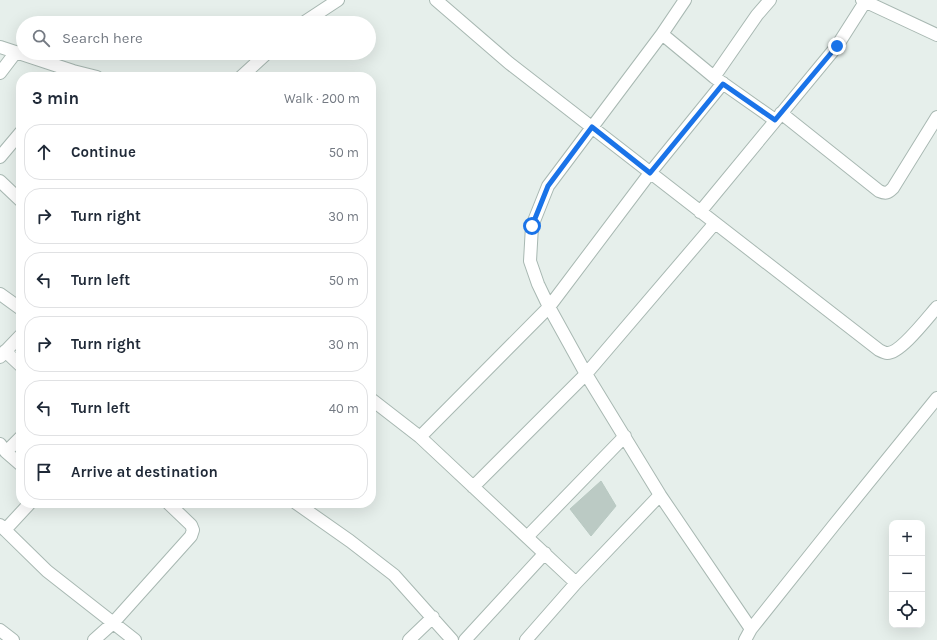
<!DOCTYPE html>
<html lang="en">
<head>
<meta charset="utf-8">
<style>
  :root { --surface:#fff; --page:#f6f6f7; --text:#1f2937; --muted:#747a83; --line:#e0e1e3 }
  body { margin:0; font-family:Karla,sans-serif; background:var(--page); color:var(--text) }
  .controls { position:absolute; right:12px; bottom:12px; display:grid; overflow:hidden; border-radius:8px; box-shadow:0 4px 16px #0002 }
  .controls button { width:36px; height:36px; display:grid; place-items:center; padding:0; border:0; border-bottom:1px solid var(--line); background:var(--surface); color:var(--text); font:20px sans-serif }
  .stop { position:absolute; width:12px; height:12px; margin:-9px; border:3px solid #1a73e8; border-radius:50%; background:#fff }
  .stop.end { background:#1a73e8; border-color:#fff; box-shadow:0 1px 4px #0008 }
  .list { margin:0; padding:0; list-style:none }
  h2 { display:flex; justify-content:space-between; align-items:center; height:52px; margin:0; padding:0 16px; font-size:17px }
  h2 small { font-size:13px; font-weight:400; color:var(--muted) }
  .list li { display:grid; grid-template-columns:26px 1fr auto; gap:12px; align-items:center; box-sizing:border-box; height:56px; margin:0 8px 8px; padding:0 8px; border:1px solid var(--line); border-radius:16px }
  .list b { display:block; font-size:15px; white-space:nowrap }
  .list em { font-size:13px; font-style:normal; color:var(--muted) }
  .icon { flex:none; width:22px; height:22px; fill:none; stroke:currentColor; stroke-width:2; stroke-linecap:round; stroke-linejoin:round }
  .map { position:relative; flex:none; width:937px; height:640px; overflow:hidden }
  .search { position:absolute; background:var(--surface); box-shadow:0 4px 16px #0002; left:16px; top:16px; width:360px; height:44px; display:flex; align-items:center; gap:10px; box-sizing:border-box; padding:0 14px; border-radius:22px; color:var(--muted); font-size:15px }
  .panel { position:absolute; background:var(--surface); box-shadow:0 4px 16px #0002; left:16px; top:72px; width:360px; height:436px; border-radius:16px }
  .map>svg:first-child { display:block }
  .building { fill:#bbcac4; stroke:#b8c9c2 }
  .lines { fill:none; stroke-linecap:round; stroke-linejoin:round }
  .minor-casing { stroke:#a8b8b2; stroke-width:14 }
  .minor { stroke:#fff; stroke-width:12 }
  .route { stroke:#1a73e8; stroke-width:5 }
</style>
</head>
<body>
<div class="map">
<svg width="937" height="640" viewBox="0 0 937 640">
  <rect width="100%" height="100%" fill="#e6efeb"/>
  <path class="building" d="M601,481L616,506L591,536L570,509Z"/>
  <g class="lines">
    <g class="minor-casing">
      <path id="minor" d="M436,0L509,63L879,350C881,351 885,353 887,353C900,354 928,317 937,307
        M685,0L662,34L548,186L532,226L530,261L538,284L549,307L586,374L660,495L751,629
        M862,0L937,35
        M303,23L338,0
        M662,34L714,77L775,120
        M0,47L73,71L97,77
        M0,73L16,52
        M241,77L267,53
        M714,77L757,15L770,0
        M781,113L879,191C886,194 888,193 893,188L937,117
        M0,157L21,132
        M0,181L21,201
        M700,212L837,46L865,2
        M0,294L21,309
        M5,351L21,366
        M0,357L21,335
        M371,399L420,437L576,583
        M420,437L549,307L650,173L723,83
        M0,444L6,452L21,465
        M6,452L21,437
        M473,487L586,374L715,223
        M296,503L350,541L394,575L452,640
        M0,525L47,571L135,640
        M5,530L30,503
        M527,537L625,436
        M0,630L13,640
        M94,640L113,623L191,536L193,530L191,525L168,503
        M409,640L433,617
        M465,640L545,553
        M526,640L576,583L660,495
        M745,640L751,629L834,525L937,398"/>
    </g>
    <use href="#minor" class="minor"/>
  </g>
  <g class="lines">
    <path class="route" d="M532,226L548,186L592,127L650,173L723,84L775,120L837,46"/>
  </g>
</svg>
<div class="controls">
<button>+</button>
<button>−</button>
<button><svg class="icon" aria-label="locate" viewBox="0 0 24 24"><circle cx="12" cy="12" r="6"/><path d="M12 2v4M12 18v4M2 12h4M18 12h4"/></svg></button>
</div>
<div class="stop" style="left:532px;top:226px"></div>
<div class="stop end" style="left:837px;top:46px"></div>
<div class="search"><svg class="icon" aria-label="search" viewBox="0 0 24 24"><circle cx="10" cy="10" r="6"/><path d="M15 15l6 6"/></svg>Search here</div>
<section class="panel">
<h2>3 min<small>Walk · 200 m</small></h2>
<ul class="list">
<li><svg class="icon" aria-label="ahead" viewBox="0 0 24 24"><path d="M12 20V5M6 11l6-6 6 6"/></svg><div><b>Continue</b></div><em>50 m</em></li>
<li><svg class="icon" aria-label="right" viewBox="0 0 24 24"><path d="M7 20v-9h11M14 6l5 5-5 5"/></svg><div><b>Turn right</b></div><em>30 m</em></li>
<li><svg class="icon" aria-label="left" viewBox="0 0 24 24"><path d="M17 20v-9H6M10 6l-5 5 5 5"/></svg><div><b>Turn left</b></div><em>50 m</em></li>
<li><svg class="icon" aria-label="right" viewBox="0 0 24 24"><path d="M7 20v-9h11M14 6l5 5-5 5"/></svg><div><b>Turn right</b></div><em>30 m</em></li>
<li><svg class="icon" aria-label="left" viewBox="0 0 24 24"><path d="M17 20v-9H6M10 6l-5 5 5 5"/></svg><div><b>Turn left</b></div><em>40 m</em></li>
<li><svg class="icon" aria-label="arrive" viewBox="0 0 24 24"><path d="M6 21V4h12l-3 4 3 4H6"/></svg><div><b>Arrive at destination</b></div></li>
</ul>
</section>
</div>
</body>
</html>
